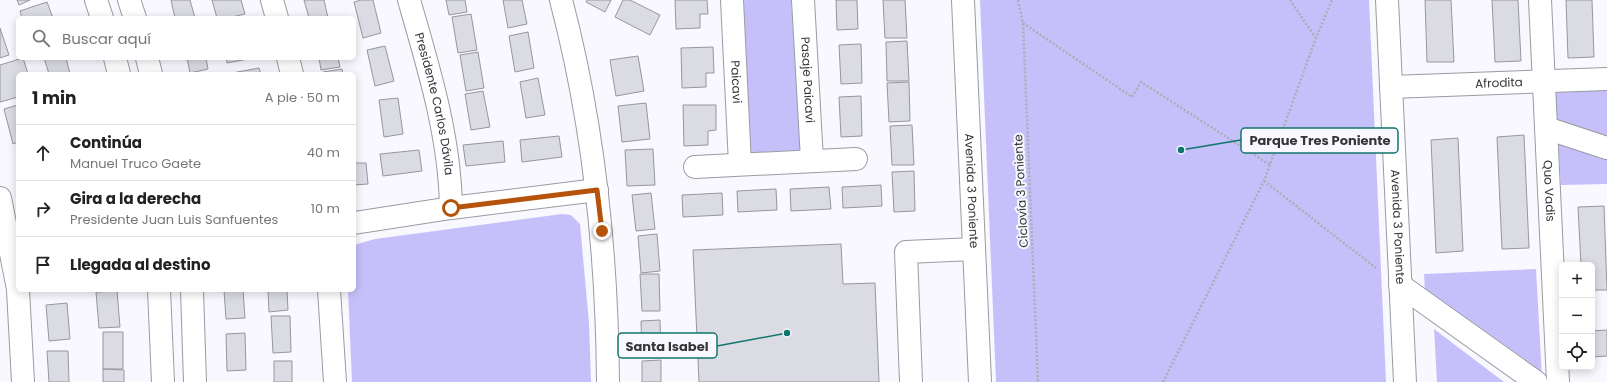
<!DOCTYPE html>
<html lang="es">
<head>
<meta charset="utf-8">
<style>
  :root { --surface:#fff; --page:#f6f6f6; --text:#222; --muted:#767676; --line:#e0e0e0 }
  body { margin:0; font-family:Poppins,sans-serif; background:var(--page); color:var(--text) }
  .controls { position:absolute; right:12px; bottom:12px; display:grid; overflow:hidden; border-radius:6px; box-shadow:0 2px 10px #0003 }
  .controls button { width:36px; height:36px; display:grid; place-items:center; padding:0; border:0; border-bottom:1px solid var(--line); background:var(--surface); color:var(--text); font:20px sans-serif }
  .stop { position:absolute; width:12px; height:12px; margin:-9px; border:3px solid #b45309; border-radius:50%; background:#fff }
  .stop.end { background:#b45309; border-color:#fff; box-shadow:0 1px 4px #0008 }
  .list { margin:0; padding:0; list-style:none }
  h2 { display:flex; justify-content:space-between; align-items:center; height:52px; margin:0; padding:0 16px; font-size:17px }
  h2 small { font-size:13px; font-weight:400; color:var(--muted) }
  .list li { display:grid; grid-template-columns:26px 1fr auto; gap:12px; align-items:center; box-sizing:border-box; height:56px; padding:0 16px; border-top:1px solid var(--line) }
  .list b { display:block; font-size:15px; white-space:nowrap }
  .list p { margin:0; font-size:13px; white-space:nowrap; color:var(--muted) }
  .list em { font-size:13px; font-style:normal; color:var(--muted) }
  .icon { flex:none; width:22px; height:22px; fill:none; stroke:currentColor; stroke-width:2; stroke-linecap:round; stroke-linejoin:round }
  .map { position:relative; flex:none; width:1607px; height:382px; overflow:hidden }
  .search { position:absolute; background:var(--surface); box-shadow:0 2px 10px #0003; left:16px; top:16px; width:340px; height:44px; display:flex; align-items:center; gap:10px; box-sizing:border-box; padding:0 14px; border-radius:6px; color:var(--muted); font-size:15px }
  .panel { position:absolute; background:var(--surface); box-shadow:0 2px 10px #0003; left:16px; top:72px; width:340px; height:220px; border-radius:6px }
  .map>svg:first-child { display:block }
  .green { fill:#c6c0fa }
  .building { fill:#dbdbe4; stroke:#97969f }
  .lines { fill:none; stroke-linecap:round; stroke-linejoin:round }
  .minor-casing { stroke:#9b9aa4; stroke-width:24 }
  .path { stroke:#adacb2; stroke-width:2.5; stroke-dasharray:2 2; stroke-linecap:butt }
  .minor { stroke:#fff; stroke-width:22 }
  .route { stroke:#b45309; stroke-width:5 }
  .labels { text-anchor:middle; stroke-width:4; stroke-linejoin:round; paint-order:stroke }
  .street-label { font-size:12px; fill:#353539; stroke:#f9f8fe }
  .leader { fill:none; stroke:#0f766e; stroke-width:1.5 }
  .callout-dot { fill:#0f766e; stroke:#f9f8fe; stroke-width:1.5 }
  .callout { fill:#f9f8fe; stroke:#0f766e; stroke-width:1.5 }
  .callout-label { font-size:13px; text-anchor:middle; font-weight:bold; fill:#353539 }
</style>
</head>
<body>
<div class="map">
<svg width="1607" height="382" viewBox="0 0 1607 382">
  <rect width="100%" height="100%" fill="#f9f8fe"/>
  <path class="green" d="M741,0H791L801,150L751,153Z
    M980,0H1369L1386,382H996Z
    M1607,85V140L1556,123L1555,87Z
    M1558,137L1607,154V184L1561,185Z
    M562,214L571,215L580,224L589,323L591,382H352L348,290H354V245L375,239Z
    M1536,269L1542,378L1425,292L1424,274Z
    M1434,329L1504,382H1437Z"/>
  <path class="building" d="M17,0H30L19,5Z
    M171,0H190L195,18H175Z
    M212,0H241L245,14L228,18H217Z
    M304,0H324L328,18H309Z
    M361,0H373L381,33L363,38L354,2Z
    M446,0H465L467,12L449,15Z
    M503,0H522L527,24L508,28Z
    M587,0H611L605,12L586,2Z
    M623,0H630L660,15L650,35L615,17Z
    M675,0H707L708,14H700V28L676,29Z
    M836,0H857L858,29L837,30Z
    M883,0H905L907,38H885Z
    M1425,0H1451L1454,62H1427Z
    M1492,0H1518L1521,61L1495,62Z
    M1566,0H1592L1594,57L1568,58Z
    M47,2L53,18H22L20,11Z
    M471,14L477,50L458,53L452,17Z
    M0,28L9,55L0,58Z
    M528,32L534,68L515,72L509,36Z
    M907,41L909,81H887L886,42Z
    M861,44L862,83L841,84L839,45Z
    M385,46L394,81L375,86L367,50Z
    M713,47L714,73H706V87L682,88L681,48Z
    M478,52L484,88L466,91L460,55Z
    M638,56L644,91L616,96L610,60Z
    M23,58L28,74H18V97L0,102V65Z
    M44,58H66L70,74H49Z
    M187,58H206L208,69L190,73Z
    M226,58H253L227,63Z
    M319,58H338L340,67L321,70Z
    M259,68L261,74H232V73Z
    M342,69L343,74H323V72Z
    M538,78L545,115L526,118L520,82Z
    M909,82L910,121L889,122L887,83Z
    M483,91L490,127L471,130L465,94Z
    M861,96L862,136L841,137L839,97Z
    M398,98L403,134L384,137L379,100Z
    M646,103L650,139L622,142L618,106Z
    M18,105V142L13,144L4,109Z
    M683,105H716V130L708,131V145L684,146Z
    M912,125L914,165H892L890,126Z
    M1524,135L1529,248L1502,249L1497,137Z
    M559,136L562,157L522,162L520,140Z
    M1458,138L1463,251L1436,253L1431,140Z
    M503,141L505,162L466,166L463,145Z
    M653,149L655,185L627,186L625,150Z
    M419,150L422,171L383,176L380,154Z
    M354,163H366L368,184L354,185Z
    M914,171L915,211L894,212L892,172Z
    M881,185L882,206L843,208L842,187Z
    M829,187L831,209L791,211L790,189Z
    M776,189L777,210L738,212L737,191Z
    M651,193L655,229L636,231L632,195Z
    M722,193L723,215L683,217L682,195Z
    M1604,206L1607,290H1592V265H1581L1578,207Z
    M657,234L660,271L641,273L638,236Z
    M841,244L843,284L875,283L879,382H699L693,250Z
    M640,274H659L660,311H642Z
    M224,290H243L245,318L226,319Z
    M268,290H287L288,310L269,312Z
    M117,291L120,327L99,328L96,292Z
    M67,303L70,339L49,341L46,305Z
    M271,316H290L291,352L273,353Z
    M660,320L661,357H642L641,321Z
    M1607,330V356L1592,357V331Z
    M103,332H123V369H103Z
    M245,333L246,370L227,371L226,334Z
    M47,351H68L69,382H49Z
    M661,360V382H642V361Z
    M274,361H292V382H274Z
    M103,369L124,370V382H103Z"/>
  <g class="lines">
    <g class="minor-casing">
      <g id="minor">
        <path d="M96,0L102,18"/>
        <path d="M129,0L135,18"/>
        <path d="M272,0L277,18"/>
        <path id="s1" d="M409,0C429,69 450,137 451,208"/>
        <path d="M561,0C594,125 607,253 608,382"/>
        <path id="s2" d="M732,0L740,164"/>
        <path id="s3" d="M803,0L812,160"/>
        <path id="s4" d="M963,0L980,382"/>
        <path id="s5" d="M1387,0L1405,382"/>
        <path id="s6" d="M1540,0L1558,382"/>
        <path d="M115,58L119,74"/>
        <path d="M147,58L151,74"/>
        <path d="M288,58L292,74"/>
        <path id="s7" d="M1391,87L1607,79"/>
        <path d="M1546,128L1607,148"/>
        <path d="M695,167L856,159"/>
        <path d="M0,198L18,289"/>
        <path d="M354,223L451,208L597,190"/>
        <path d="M1400,285L1536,382"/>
        <path d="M18,290L23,382"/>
        <path d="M159,290L163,382"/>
        <path d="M192,290L195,382"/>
        <path d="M329,290L335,382"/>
        <path d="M911,382L906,252L974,249"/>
      </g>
    </g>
    <path class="path" d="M1018,0L1023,23L1038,382
      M1290,0L1315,37
      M1023,23L1132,97L1141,82L1270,165
      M1264,181L1376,268
      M1163,382L1264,181L1316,38L1332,0"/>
    <use href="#minor" class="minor"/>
  </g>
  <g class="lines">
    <path class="route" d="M451,208L597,190L602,231"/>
  </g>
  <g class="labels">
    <g class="street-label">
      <text dy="4" stroke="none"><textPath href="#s3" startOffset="80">Pasaje Paicavi</textPath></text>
      <text dy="4" stroke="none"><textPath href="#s2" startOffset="82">Paicavi</textPath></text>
      <text dy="4" stroke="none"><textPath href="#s7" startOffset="108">Afrodita</textPath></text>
      <text dy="4" stroke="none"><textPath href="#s1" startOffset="107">Presidente Carlos Dávila</textPath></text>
      <text dy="4" stroke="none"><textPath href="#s4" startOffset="191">Avenida 3 Poniente</textPath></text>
      <text transform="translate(1021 191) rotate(-93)" y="4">Ciclovía 3 Poniente</text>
      <text dy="4" stroke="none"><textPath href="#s6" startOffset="191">Quo Vadis</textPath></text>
      <text dy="4" stroke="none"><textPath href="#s5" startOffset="227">Avenida 3 Poniente</textPath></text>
    </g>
  </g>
  <path class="leader" d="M1181 150L1241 140M787 333L717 346"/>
  <g class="callout-dot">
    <circle cx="1181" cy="150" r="4"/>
    <circle cx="787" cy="333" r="4"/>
  </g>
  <g class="callout">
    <rect x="1241" y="128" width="157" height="25" rx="4"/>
    <rect x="618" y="333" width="99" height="25" rx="4"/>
  </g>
  <g class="callout-label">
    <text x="1320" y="145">Parque Tres Poniente</text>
    <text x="667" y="351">Santa Isabel</text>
  </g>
</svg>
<div class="controls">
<button>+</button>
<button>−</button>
<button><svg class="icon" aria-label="locate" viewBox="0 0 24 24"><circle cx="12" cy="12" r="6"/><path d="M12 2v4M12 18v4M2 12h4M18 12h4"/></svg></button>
</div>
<div class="stop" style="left:451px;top:208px"></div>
<div class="stop end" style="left:602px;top:231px"></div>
<div class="search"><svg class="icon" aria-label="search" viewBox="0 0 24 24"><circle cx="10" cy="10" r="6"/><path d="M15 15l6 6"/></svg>Buscar aquí</div>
<section class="panel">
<h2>1 min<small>A pie · 50 m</small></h2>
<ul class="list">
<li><svg class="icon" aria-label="ahead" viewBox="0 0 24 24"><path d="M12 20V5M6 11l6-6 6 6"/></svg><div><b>Continúa</b><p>Manuel Truco Gaete</p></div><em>40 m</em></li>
<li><svg class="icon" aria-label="right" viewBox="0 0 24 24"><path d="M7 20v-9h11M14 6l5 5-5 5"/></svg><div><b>Gira a la derecha</b><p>Presidente Juan Luis Sanfuentes</p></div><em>10 m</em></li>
<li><svg class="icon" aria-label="arrive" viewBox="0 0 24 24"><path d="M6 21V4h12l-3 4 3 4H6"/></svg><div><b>Llegada al destino</b></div></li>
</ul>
</section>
</div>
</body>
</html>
